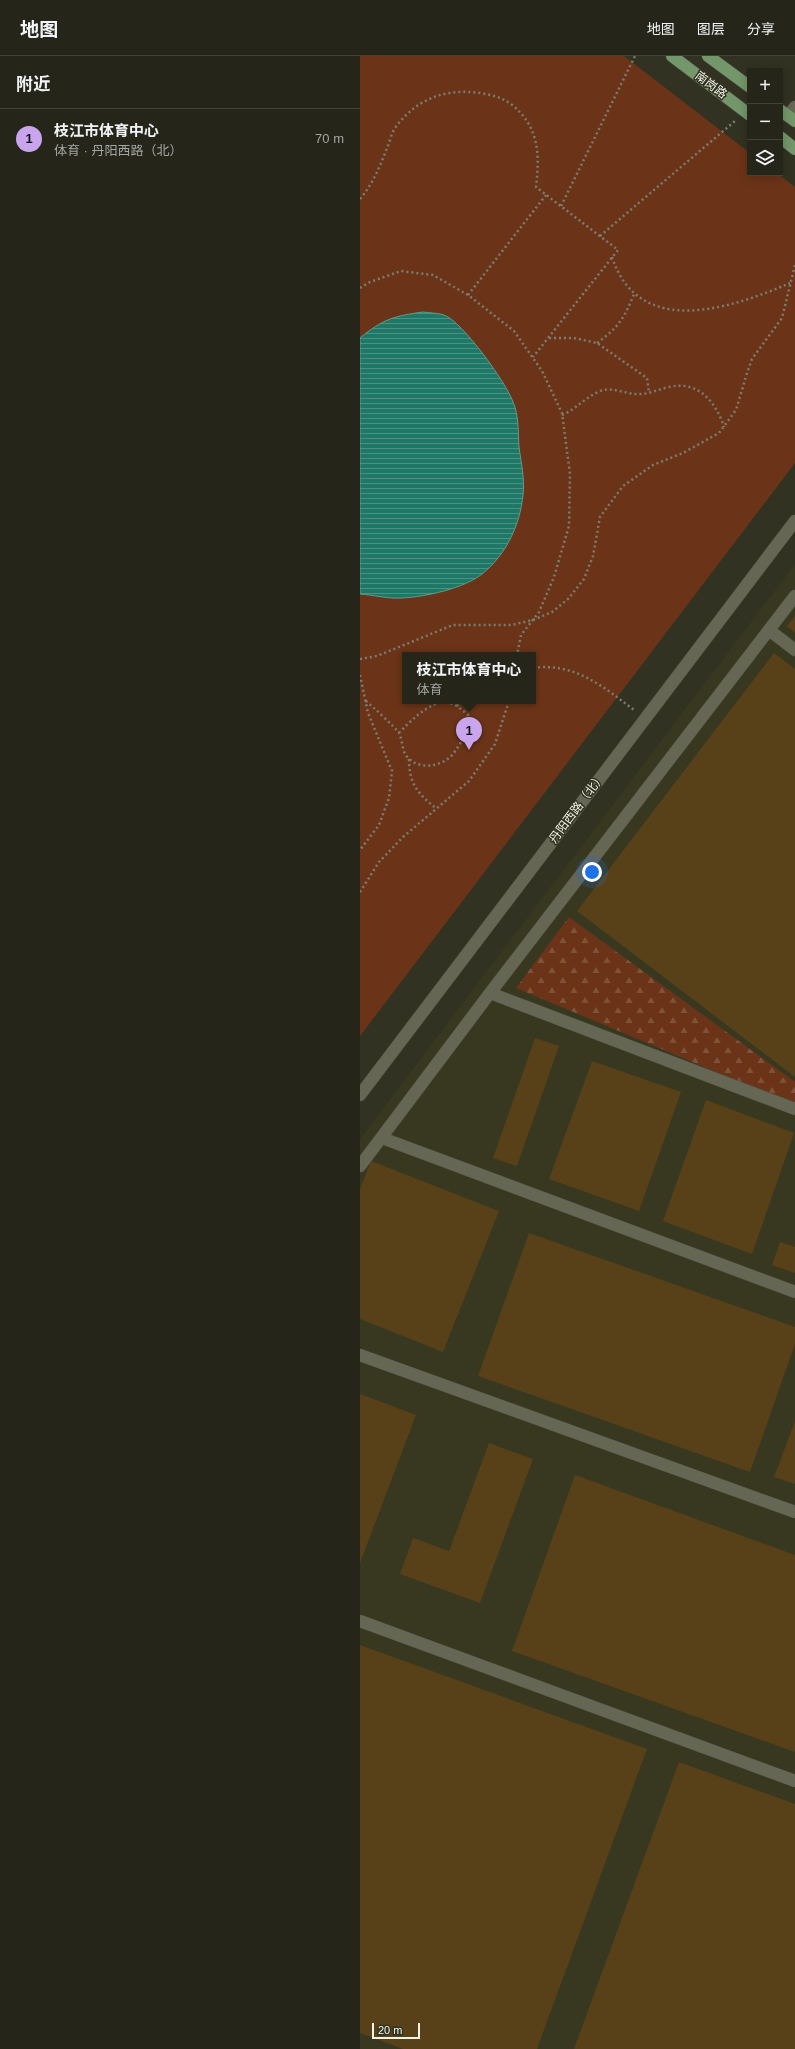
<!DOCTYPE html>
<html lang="zh">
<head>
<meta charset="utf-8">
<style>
  :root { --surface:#252619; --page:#2d2e22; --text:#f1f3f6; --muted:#a3a5a2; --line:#424338; --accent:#c9a5ee }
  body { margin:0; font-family:Helvetica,"Noto Sans SC",sans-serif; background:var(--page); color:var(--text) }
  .controls { position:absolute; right:12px; top:12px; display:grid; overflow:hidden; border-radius:0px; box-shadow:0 2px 10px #0003 }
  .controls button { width:36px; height:36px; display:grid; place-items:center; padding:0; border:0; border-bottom:1px solid var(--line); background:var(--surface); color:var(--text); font:20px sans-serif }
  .scale { position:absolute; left:12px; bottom:10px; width:48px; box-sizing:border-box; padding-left:4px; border:2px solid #f0f2e6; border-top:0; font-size:11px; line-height:14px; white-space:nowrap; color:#f0f2e6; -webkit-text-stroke:3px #313221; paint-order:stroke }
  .you { position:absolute; left:232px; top:816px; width:14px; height:14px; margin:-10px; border:3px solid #fff; border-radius:50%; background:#1a73e8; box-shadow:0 0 0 6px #1a73e833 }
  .badge { display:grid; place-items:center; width:26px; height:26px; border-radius:50%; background:var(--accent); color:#111; font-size:13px; font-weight:700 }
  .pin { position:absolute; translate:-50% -33px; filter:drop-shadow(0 1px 2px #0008) }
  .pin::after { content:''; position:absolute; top:21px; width:14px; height:12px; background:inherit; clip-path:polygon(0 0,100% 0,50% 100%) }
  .popup { position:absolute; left:42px; top:596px; width:134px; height:52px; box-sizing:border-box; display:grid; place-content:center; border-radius:0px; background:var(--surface); filter:drop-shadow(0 1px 3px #0005); font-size:13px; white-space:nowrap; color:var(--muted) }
  .popup b { font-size:15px; color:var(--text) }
  .popup::after { content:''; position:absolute; left:50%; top:100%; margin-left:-8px; border:8px solid transparent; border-top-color:var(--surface) }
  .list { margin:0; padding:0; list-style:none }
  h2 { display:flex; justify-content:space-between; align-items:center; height:52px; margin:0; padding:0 16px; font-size:17px }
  h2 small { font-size:13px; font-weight:400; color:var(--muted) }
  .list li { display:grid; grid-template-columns:26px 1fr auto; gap:12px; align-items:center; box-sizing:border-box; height:60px; padding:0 16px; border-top:1px solid var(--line) }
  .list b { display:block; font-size:15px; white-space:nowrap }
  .list p { margin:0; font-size:13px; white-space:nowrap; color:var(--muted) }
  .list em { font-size:13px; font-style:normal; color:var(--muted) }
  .icon { flex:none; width:22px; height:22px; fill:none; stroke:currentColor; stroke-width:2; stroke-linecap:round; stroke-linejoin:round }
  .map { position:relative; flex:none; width:435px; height:1993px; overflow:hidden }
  header { display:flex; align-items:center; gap:24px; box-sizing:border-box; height:56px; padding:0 20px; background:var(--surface); border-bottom:1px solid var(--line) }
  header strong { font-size:19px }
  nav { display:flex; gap:22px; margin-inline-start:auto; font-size:14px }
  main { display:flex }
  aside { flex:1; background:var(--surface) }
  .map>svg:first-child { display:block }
  .built { fill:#37381f }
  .forest { fill:url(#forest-firs) }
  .park { fill:#6b3418; fill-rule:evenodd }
  .water { fill:url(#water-rules); stroke:#5e9c8c }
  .building { fill:#584119 }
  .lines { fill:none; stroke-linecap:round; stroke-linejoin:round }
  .minor-casing { stroke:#4d4e3e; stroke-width:13 }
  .major-casing { stroke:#4d4e3e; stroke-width:13 }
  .path { stroke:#7b7d6e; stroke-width:2.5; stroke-dasharray:2 3; stroke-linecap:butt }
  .minor { stroke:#656653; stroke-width:12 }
  .major { stroke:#73976b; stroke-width:12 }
  .labels { text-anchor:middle; stroke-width:3; stroke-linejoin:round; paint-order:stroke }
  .street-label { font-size:12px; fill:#f0f2e6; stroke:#313221 }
</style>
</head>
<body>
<header>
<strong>地图</strong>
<nav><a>地图</a><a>图层</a><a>分享</a></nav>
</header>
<main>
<aside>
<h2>附近<small></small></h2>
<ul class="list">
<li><span class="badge">1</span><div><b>枝江市体育中心</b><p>体育 · 丹阳西路（北）</p></div><em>70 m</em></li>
</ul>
</aside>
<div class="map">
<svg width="435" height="1993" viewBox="0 0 435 1993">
  <defs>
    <pattern id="forest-firs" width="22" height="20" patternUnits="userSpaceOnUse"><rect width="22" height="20" fill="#6b3418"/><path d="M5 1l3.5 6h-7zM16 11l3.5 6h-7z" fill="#80523a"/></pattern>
    <pattern id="water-rules" width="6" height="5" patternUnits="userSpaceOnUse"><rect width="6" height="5" fill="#1f7766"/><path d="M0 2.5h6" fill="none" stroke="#4b9183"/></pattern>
  </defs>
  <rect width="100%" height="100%" fill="#313221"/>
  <path class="built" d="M435,508V1993H0V1083Z"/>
  <path class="forest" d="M209,861L435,1026V1049L156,932Z"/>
  <path class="park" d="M0,0H264L390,97V117H417L435,131V407L0,980ZM45,599H173V645H45Z"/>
  <path class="water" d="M63,256C70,257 78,257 84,259C102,265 147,328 153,346C159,359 158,377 159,391C161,406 165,424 163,439C160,469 146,499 122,518C105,532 65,541 42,542C28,543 14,539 0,538V282C23,263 34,260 63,256Z"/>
  <path class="building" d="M435,560V577L427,570Z
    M414,597L435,613V1021L217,855Z
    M175,982L199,990L157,1110L133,1102Z
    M232,1005L321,1036L279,1155L189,1123Z
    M346,1044L434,1077L392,1198L303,1165Z
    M11,1105L139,1155L83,1296L0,1263V1133Z
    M169,1177L435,1271V1288L390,1416L118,1320Z
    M420,1186L435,1191V1217L412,1209Z
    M0,1338L56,1359L0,1507Z
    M435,1365V1428L414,1421Z
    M129,1387L173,1403L120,1547L40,1518L53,1482L89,1495Z
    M215,1419L435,1499V1696L152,1595Z
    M0,1589L287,1693L177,1993H43L0,1977Z
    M319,1706L435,1748V1993H214Z"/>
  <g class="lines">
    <g class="minor-casing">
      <path id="minor" d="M428,60L435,51
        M409,574L435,594
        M130,937L435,1053
        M0,1039L435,465
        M22,1082L435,1236
        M0,1110L130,937L435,540
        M0,1299L435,1456
        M0,1565L435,1725"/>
    </g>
    <g class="major-casing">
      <path id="major" d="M312,0L390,59
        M348,0L390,31
        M420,54L435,65
        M420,81L435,93"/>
    </g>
    <path class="path" d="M0,143C13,128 20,110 27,92C30,86 31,78 35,72C56,43 85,32 120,37C132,39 141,41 151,48C179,70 180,98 176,131L258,194L173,301
      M201,150L275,0
      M240,180L375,65
      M252,201C279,284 372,252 430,227
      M0,232L10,226L41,215L73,219L108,239L154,275L182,315L202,357L210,418L209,470L194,521L179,556L161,579L157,599
      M108,239L186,139
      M189,282H214L237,287L287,322L289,337
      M237,287C260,270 264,262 275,236
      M202,359C216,353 225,342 238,336C252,329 265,339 280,338C290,338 299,333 309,331C338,324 356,346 364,371
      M0,603L17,600L93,569H151L173,564L192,556L208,543L224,523L233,500L240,461L263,430L293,409L323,397L359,377L376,354L387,317L392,303L422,262L435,209
      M173,612C214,606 244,631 274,654
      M0,619L8,657L32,715L29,742L19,769L0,794
      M6,645C12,650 35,671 39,677C42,683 42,691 45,698C56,715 81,712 93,698C102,686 109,674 108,659L97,650L85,645
      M97,650L102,645
      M39,677C52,663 65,651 83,645
      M49,703C49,728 58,738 77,753
      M0,836L19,806L43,781L109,725L135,688L149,645"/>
    <use href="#minor" class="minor"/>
    <use href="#major" class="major"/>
  </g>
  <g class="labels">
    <g class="street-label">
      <text transform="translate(351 29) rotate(37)" y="4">南岗路</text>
      <text transform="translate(217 752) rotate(-53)" y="4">丹阳西路（北）</text>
    </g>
  </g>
</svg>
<div class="controls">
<button>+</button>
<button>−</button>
<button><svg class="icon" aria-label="layers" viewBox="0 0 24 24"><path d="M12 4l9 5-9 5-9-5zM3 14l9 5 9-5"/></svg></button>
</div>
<div class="scale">20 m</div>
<div class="you"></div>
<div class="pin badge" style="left:109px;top:694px">1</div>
<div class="popup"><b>枝江市体育中心</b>体育</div>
</div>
</main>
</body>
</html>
